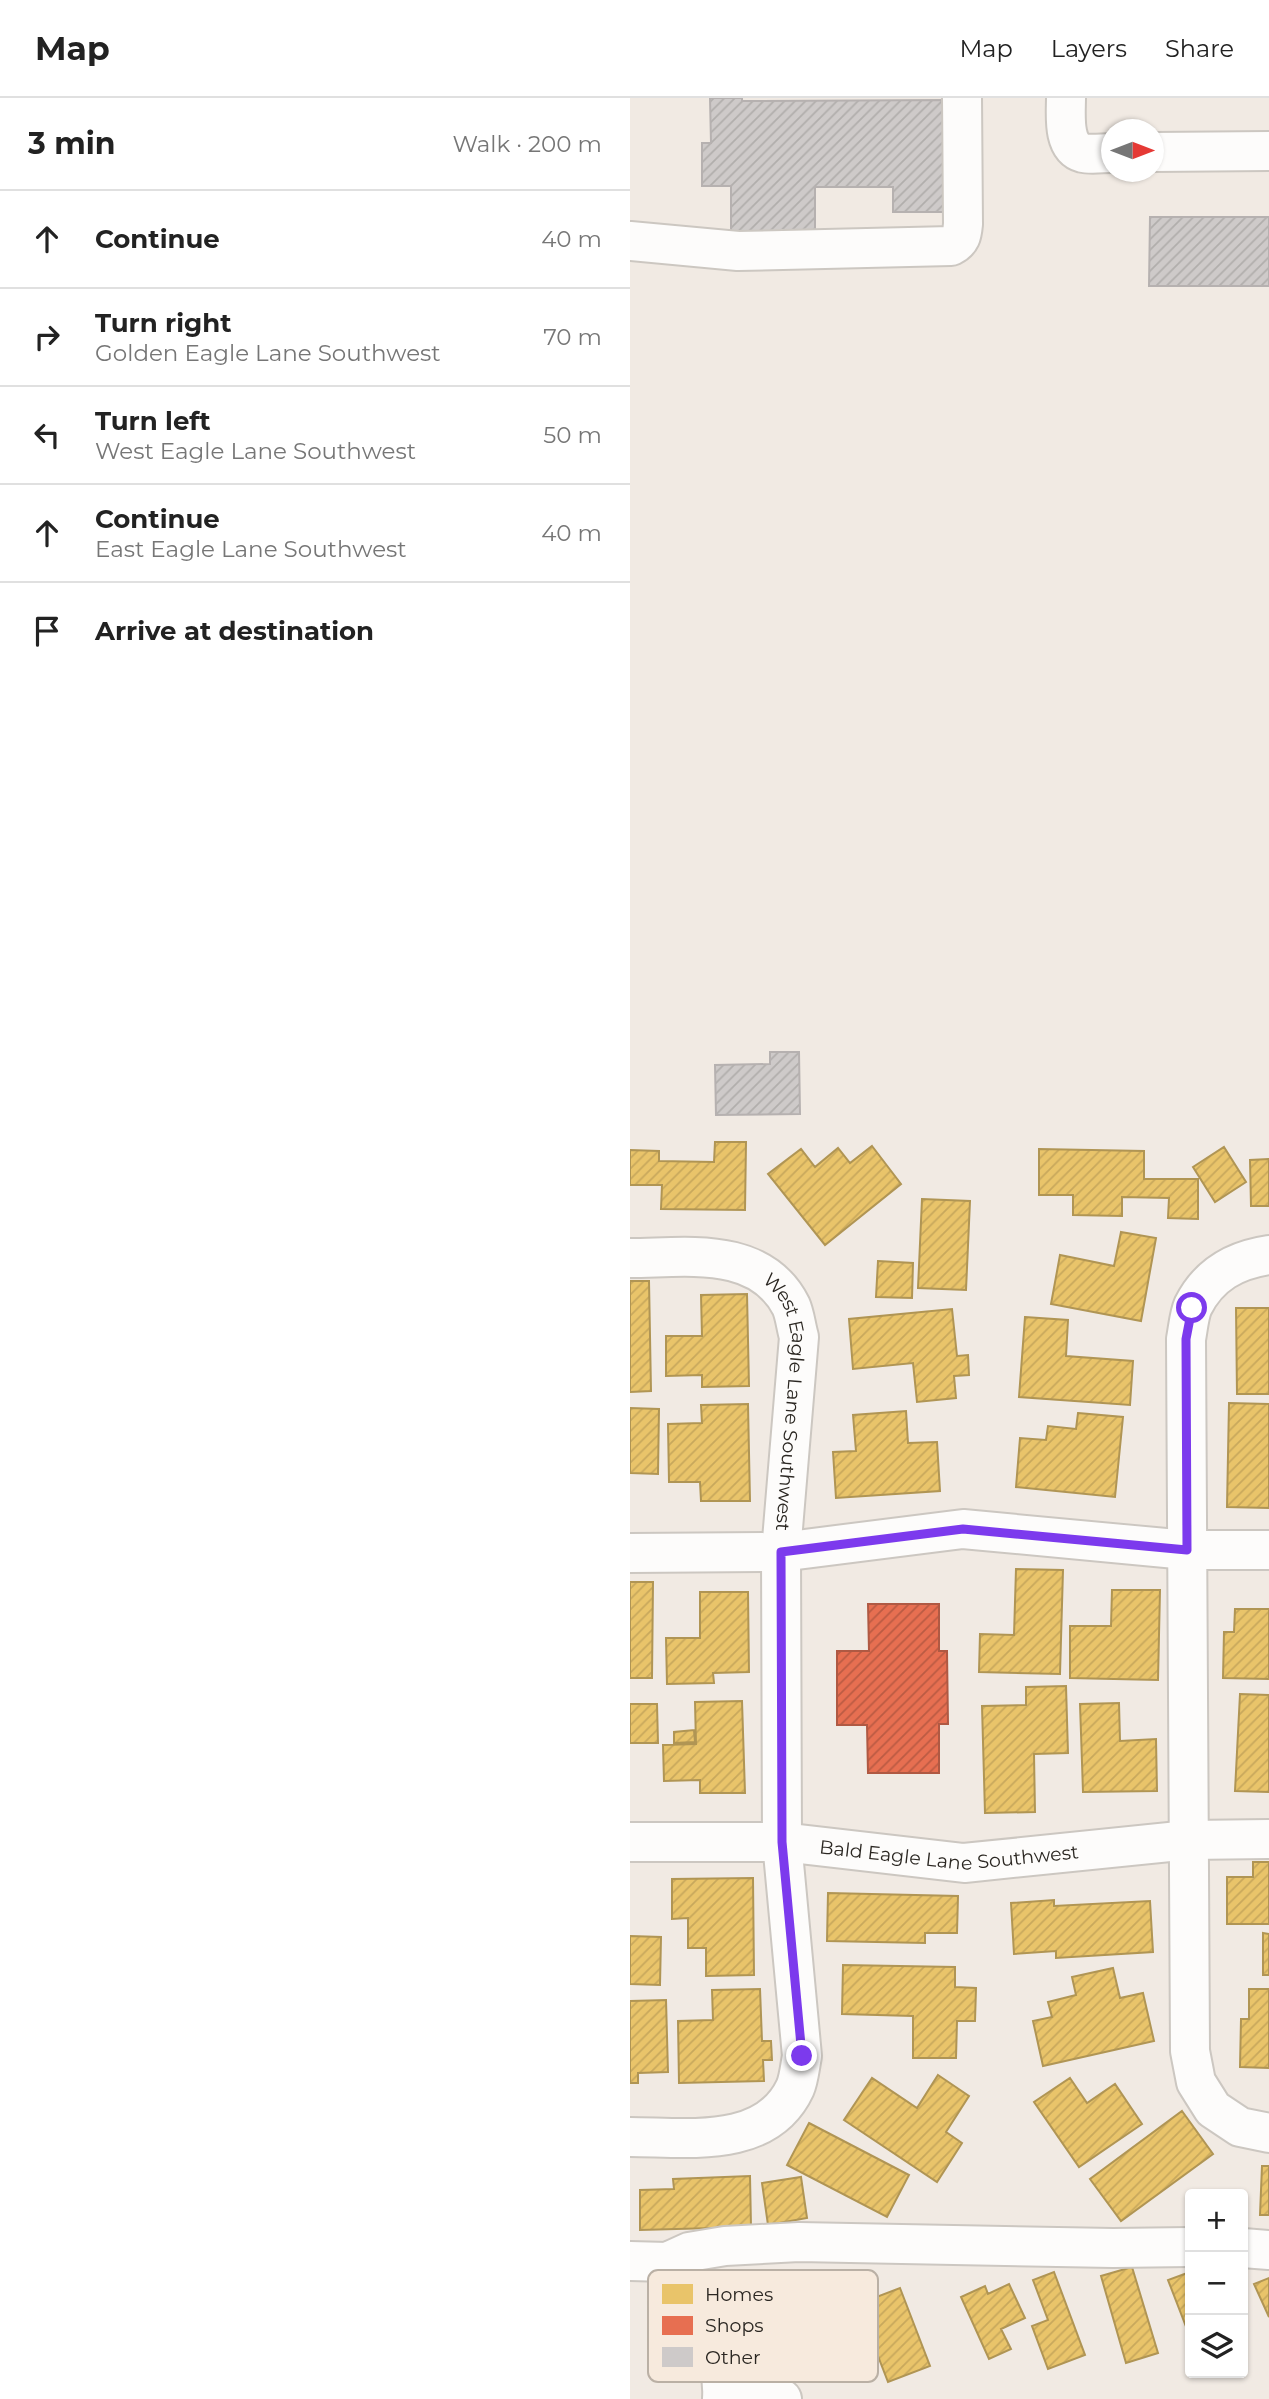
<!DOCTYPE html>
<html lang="en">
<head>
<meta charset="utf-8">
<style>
  :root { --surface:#fff; --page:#f6f6f6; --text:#222; --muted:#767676; --line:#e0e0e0 }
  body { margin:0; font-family:Montserrat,sans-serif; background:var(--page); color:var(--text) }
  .controls { position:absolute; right:21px; bottom:21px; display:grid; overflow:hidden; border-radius:7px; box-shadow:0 2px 5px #0004 }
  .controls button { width:63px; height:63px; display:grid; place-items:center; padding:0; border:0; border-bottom:2px solid var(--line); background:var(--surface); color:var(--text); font:35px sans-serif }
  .compass { position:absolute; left:471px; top:21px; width:63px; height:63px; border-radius:50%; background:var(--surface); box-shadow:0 2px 5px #0004; rotate:90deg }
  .stop { position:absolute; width:21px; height:21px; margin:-16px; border:5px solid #7c3aed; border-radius:50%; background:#fff }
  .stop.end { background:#7c3aed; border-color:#fff; box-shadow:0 2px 7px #0008 }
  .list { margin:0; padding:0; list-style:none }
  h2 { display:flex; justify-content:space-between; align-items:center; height:91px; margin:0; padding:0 28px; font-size:30px }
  h2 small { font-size:23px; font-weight:400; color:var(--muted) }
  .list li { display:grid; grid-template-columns:46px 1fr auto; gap:21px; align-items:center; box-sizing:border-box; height:98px; padding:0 28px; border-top:2px solid var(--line) }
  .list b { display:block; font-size:26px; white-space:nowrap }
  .list p { margin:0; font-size:23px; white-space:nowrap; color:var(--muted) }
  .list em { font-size:23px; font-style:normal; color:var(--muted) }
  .icon { flex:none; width:38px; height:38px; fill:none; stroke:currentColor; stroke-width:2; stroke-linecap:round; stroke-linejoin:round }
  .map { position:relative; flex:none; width:639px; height:2301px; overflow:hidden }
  header { display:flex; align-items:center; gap:42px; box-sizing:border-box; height:98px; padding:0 35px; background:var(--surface); border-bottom:2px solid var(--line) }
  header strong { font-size:33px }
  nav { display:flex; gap:38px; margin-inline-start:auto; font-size:24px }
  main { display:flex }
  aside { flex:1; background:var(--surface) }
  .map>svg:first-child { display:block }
  .homes { fill:url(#homes-hatch); stroke:#b09554; stroke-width:2 }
  .shops { fill:url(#shops-hatch); stroke:#af5943; stroke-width:2 }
  .building { fill:url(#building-hatch); stroke:#b6b1b0; stroke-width:2 }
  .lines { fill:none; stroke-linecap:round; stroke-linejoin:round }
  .minor-casing { stroke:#ccc7c1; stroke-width:42 }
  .minor { stroke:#fdfcfb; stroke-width:38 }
  .route { stroke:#7c3aed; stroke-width:9 }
  .labels { text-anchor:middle; stroke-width:7; stroke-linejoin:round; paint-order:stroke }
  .street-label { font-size:19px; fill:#2b2722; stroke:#f7eadd }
  .key { fill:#f7eadd; stroke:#bab0a5; stroke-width:2 }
  .key-label { font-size:19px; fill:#2b2722 }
</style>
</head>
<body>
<header>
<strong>Map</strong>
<nav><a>Map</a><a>Layers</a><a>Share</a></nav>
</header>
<main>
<aside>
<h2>3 min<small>Walk · 200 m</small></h2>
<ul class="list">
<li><svg class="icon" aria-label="ahead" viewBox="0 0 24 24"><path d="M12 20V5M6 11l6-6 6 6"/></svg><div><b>Continue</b></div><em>40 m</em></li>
<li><svg class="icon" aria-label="right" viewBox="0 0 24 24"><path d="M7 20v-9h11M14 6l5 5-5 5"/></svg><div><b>Turn right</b><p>Golden Eagle Lane Southwest</p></div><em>70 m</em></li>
<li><svg class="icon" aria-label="left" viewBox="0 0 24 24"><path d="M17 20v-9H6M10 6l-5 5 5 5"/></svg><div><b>Turn left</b><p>West Eagle Lane Southwest</p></div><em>50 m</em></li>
<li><svg class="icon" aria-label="ahead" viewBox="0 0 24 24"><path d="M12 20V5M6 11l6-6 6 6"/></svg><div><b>Continue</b><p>East Eagle Lane Southwest</p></div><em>40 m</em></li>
<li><svg class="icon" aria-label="arrive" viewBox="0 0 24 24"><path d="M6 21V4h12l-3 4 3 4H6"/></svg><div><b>Arrive at destination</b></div></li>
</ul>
</aside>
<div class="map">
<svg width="639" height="2301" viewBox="0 0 639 2301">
  <defs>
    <pattern id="homes-hatch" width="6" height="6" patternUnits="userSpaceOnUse" patternTransform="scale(1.75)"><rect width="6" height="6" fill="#e9c46a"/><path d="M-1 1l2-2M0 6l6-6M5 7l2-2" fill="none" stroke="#c8a85c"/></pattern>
    <pattern id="shops-hatch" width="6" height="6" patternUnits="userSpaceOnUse" patternTransform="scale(1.75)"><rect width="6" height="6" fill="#e76f51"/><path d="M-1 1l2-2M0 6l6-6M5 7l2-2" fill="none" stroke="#bb5b43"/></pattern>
    <pattern id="building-hatch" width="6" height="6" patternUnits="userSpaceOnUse" patternTransform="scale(1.75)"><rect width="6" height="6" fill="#cecac9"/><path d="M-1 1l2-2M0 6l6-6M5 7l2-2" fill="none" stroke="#b1aeac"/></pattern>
  </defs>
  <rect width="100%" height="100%" fill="#f1eae3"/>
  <path class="homes" d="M85,1044H116L115,1112L31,1111L32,1087H0V1052L29,1053V1063L84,1064Z
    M242,1048L271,1086L195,1147L138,1076L171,1051L185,1069L208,1050L220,1065Z
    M594,1049L616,1084L585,1104L563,1069Z
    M409,1051L514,1053V1081H568V1121L538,1120L539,1100L492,1099V1118L443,1117V1097H409Z
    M639,1061V1108H621L620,1062Z
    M292,1101L340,1103L336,1192L288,1190Z
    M491,1134L526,1140L511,1223L421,1206L430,1157L484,1168Z
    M248,1163L283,1165L282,1200L246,1199Z
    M0,1183H19L21,1293L0,1294Z
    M117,1196L119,1288L72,1289V1277L36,1278V1238H72L71,1197Z
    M606,1210H639V1296H607Z
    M322,1211L327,1258L338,1257L339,1277L324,1278L326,1300L287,1304L283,1265L223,1271L219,1221Z
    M395,1219L438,1222L436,1258L503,1263L500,1307L389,1299Z
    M599,1305L639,1306V1410L597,1409Z
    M118,1306L120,1403H71L70,1384H39L38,1326L72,1325L71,1307Z
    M0,1310L29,1311L28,1376L0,1375Z
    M276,1313L278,1345L307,1344L310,1393L206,1400L203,1354L226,1353L223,1317Z
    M448,1315L493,1319L485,1399L386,1389L390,1340L416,1342L418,1328L446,1331Z
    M386,1471L433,1472L430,1576L349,1574L350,1536L384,1537Z
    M0,1484H23L22,1580H0Z
    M482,1492H530L528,1582L440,1580V1528H481Z
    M70,1494H118L119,1574L83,1575L84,1585L37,1586L36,1540H70Z
    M605,1511H639V1581L593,1580L594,1534H604Z
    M436,1588L438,1655L404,1656L405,1714L355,1715L352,1608L396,1607V1589Z
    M610,1596L639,1597V1694L605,1693Z
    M112,1603L115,1695H70V1682L34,1683L33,1647L66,1646L65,1604Z
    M489,1605L490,1643L526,1641L527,1693L453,1694L450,1606Z
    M0,1606H27L28,1645H0Z
    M64,1632L65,1644L44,1645V1634Z
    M623,1764H639V1826H597V1779H623Z
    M123,1780L124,1877L76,1878V1850H58V1820L42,1821V1781Z
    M198,1795L328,1798L327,1835H295V1845L197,1843Z
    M424,1802V1808L520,1803L523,1854L426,1860V1853L384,1856L381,1805Z
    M633,1835L639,1836V1877H633Z
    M0,1838L31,1839L30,1887L0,1886Z
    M213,1867L325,1869V1889L346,1890L345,1923H327L326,1960H283V1918L212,1916Z
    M483,1870L490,1900L513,1895L524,1943L413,1968L403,1923L422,1919L418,1904L446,1897L442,1879Z
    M130,1891L132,1943H141L142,1962H133L134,1983L49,1985L48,1923L83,1922L82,1892Z
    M619,1891H639V1970L610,1969L611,1921H619Z
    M36,1902L38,1974L8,1975V1985H0V1903Z
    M308,1977L339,1998L316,2034L332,2045L307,2084L214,2022L242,1980L287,2010Z
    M440,1980L457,2005L485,1986L512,2026L449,2069L404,2004Z
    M552,2013L583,2056L491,2123L460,2081Z
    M179,2025L279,2077L257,2119L157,2067Z
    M632,2068H639V2117H630Z
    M120,2078L121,2129L10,2132V2092L44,2091L43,2081Z
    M171,2079L177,2120L138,2127L132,2085Z
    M502,2169L528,2255L496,2265L471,2178Z
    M424,2174L455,2257L418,2271L402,2228L418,2222L403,2182Z
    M560,2174V2239L538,2182Z
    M639,2180V2219L624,2186Z
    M379,2186L395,2220L371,2231L381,2251L359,2261L331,2199L355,2188L358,2196Z
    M270,2190L300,2268L258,2284L228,2206Z"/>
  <path class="shops" d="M238,1506H309V1553H317L318,1626H309V1675H238L237,1627H207V1553H239Z"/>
  <path class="building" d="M80,0H112V3L319,2L320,114H263V89H185V136H101V88H72V45H81Z
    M520,119H639V188H519Z
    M140,954H169L170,1016L86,1017L85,967L140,966Z"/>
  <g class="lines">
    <g class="minor-casing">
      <g id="minor">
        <path d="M436,0C436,17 432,49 453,55C461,57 473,55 481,55"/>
        <path d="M524,54L639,53"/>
        <path d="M0,143L108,153L321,148C331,143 332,137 333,126L332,0"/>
        <path d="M639,1157C605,1162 579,1176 563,1208C559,1217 558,1231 556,1241L560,1953L566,1984L583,2011L610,2029L639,2035"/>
        <path id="s1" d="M0,1160C56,1160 130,1147 161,1208C165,1217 166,1229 169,1239L151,1454L152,1744L172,1958C170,1968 169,1981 165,1990C136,2052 56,2039 0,2039"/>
        <path d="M0,1455L151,1454L333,1431L557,1452H639"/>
        <path id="s2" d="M0,1744H152L334,1765L559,1742L639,1741"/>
        <path d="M613,2150L639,2152"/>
        <path d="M0,2163L37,2164L59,2154L95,2148L169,2144L483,2150L560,2149"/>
        <path d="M37,2164C66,2203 95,2250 92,2301"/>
        <path d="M93,2287L106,2288L152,2301"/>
      </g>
    </g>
    <use href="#minor" class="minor"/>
  </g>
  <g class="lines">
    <path class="route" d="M172,1958L152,1744L151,1454L333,1431L557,1452L556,1241L562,1210"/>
  </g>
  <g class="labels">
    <g class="street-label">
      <text dy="7" stroke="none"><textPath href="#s1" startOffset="273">West Eagle Lane Southwest</textPath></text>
      <text dy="7" stroke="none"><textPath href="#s2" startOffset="320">Bald Eagle Lane Southwest</textPath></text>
    </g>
  </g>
  <rect x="18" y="2172" width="230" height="112" rx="10" class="key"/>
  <rect x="32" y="2186" width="31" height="20" fill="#e9c46a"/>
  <rect x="32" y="2218" width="31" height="19" fill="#e76f51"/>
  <rect x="32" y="2249" width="31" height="20" fill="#cecac9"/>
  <g class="key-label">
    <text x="75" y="2203">Homes</text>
    <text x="75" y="2234">Shops</text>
    <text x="75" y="2266">Other</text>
  </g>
</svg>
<div class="controls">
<button>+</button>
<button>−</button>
<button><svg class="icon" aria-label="layers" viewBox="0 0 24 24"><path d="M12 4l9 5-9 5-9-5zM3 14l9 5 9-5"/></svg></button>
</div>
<svg class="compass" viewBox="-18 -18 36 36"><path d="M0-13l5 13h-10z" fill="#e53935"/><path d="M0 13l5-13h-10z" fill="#767676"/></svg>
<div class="stop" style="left:562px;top:1210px"></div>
<div class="stop end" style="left:172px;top:1958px"></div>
</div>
</main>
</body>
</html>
